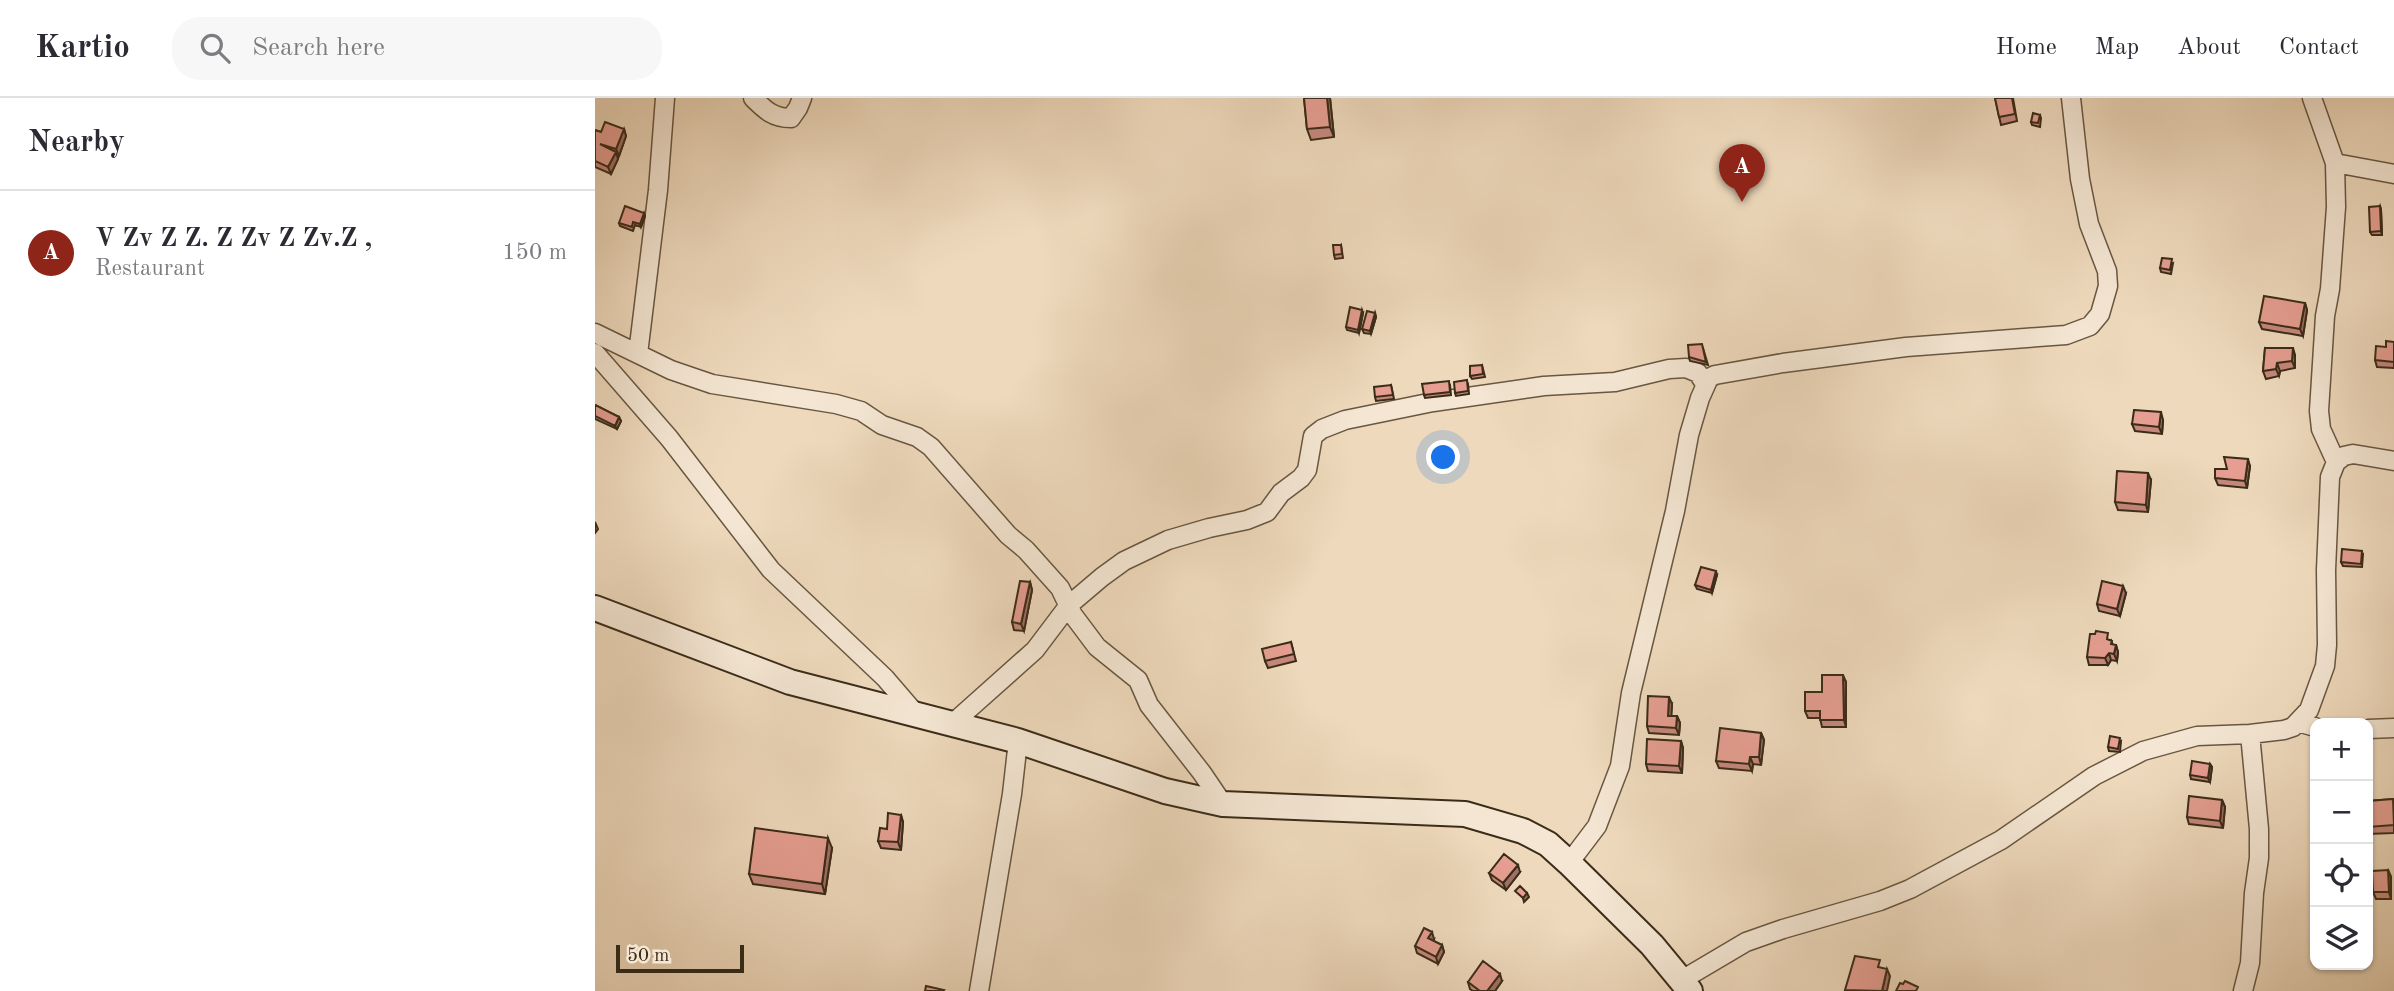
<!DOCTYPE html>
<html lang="en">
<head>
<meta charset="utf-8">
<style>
  :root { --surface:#fff; --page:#f7f7f7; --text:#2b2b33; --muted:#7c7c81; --line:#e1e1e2; --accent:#8f2418 }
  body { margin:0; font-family:"Old Standard TT",serif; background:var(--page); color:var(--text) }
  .controls { position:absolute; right:21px; bottom:21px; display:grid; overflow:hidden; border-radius:14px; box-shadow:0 2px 5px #0004 }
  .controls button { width:63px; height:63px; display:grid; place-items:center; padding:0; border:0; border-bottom:2px solid var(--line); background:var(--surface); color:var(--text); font:35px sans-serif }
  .scale { position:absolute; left:21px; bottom:18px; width:128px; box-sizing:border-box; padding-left:7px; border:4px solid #3b2c18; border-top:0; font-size:19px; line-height:24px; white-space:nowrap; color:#3b2c18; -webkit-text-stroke:5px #f4e6d3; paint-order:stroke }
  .you { position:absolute; left:849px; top:360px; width:24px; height:24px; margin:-18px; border:5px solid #fff; border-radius:50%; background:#1a73e8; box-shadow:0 0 0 10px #1a73e833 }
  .badge { display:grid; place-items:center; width:46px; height:46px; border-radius:50%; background:var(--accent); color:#fff; font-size:23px; font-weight:700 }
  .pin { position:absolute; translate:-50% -58px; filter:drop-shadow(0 2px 4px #0008) }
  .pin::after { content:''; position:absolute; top:37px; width:24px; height:21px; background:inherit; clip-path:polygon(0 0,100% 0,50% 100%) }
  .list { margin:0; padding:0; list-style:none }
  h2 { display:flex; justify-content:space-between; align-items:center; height:91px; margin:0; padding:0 28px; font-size:30px }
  h2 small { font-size:23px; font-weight:400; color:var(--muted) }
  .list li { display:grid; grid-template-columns:46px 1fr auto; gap:21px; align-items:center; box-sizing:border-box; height:126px; padding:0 28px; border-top:2px solid var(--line) }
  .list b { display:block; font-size:26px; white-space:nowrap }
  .list p { margin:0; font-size:23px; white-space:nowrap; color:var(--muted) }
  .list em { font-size:23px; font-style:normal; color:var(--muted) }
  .icon { flex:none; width:38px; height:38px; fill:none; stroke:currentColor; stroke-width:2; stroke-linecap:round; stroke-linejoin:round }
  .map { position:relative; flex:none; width:1799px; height:893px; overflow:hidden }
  header { display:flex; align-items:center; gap:42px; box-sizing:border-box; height:98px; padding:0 35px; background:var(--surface); border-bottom:2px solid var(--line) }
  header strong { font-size:33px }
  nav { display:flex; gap:38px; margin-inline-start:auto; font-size:24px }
  .search { width:490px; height:63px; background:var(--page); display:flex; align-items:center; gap:18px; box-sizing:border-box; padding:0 24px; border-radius:28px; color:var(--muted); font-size:26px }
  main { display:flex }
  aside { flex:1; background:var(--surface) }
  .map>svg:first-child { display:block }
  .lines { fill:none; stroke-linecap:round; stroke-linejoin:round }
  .street-casing { stroke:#685741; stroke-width:21 }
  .secondary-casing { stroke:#3b2c18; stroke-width:28 }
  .street { stroke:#f4e6d3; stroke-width:18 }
  .secondary { stroke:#f4e6d3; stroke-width:24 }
  .wall { fill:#c5887d; stroke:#3b2c18; stroke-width:2 }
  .shaded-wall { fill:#a06f66; stroke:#3b2c18; stroke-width:2 }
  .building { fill:#e59e91; stroke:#3b2c18; stroke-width:2 }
</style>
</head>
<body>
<header>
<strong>Kartio</strong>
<div class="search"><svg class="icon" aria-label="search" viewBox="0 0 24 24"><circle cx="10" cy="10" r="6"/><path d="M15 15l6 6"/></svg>Search here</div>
<nav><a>Home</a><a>Map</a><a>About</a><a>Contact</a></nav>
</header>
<main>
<aside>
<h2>Nearby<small></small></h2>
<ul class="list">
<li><span class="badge">A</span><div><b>V Zv Z Z. Z Zv Z Zv.Z ,</b><p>Restaurant</p></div><em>150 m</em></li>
</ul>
</aside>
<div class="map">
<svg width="1799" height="893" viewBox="0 0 1799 893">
  <rect width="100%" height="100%" fill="#eed9bc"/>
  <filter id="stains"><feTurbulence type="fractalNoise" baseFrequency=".00286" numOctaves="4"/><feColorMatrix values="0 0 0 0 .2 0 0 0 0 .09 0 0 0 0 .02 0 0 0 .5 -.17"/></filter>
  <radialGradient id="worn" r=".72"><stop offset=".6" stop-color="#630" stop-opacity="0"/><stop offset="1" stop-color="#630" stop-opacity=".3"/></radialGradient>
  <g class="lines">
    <g class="street-casing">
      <path id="street" d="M158,0C170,12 178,20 196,20L203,10L207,0
        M1717,0L1740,65L1741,109L1735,191L1730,218L1724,313L1726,331L1741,364
        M1740,65L1799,76
        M0,235L76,272L117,286L241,306L266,313L287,327L322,339L336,349L413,437L431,452L465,490L478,517L502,549L543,582L554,607L607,675L628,706
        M0,255L74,340L176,472L290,580L321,616
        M43,256L63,92L70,0
        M1703,624L1720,629
        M357,626L440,552L474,507L507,479L529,463L573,442L614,430L652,422L672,414L686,395L706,380L712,372L718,338L727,331L750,322L838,304L949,288L1020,284L1074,271L1091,270L1103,275L1110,286
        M1773,631L1799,630
        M974,765L1002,728L1025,668L1036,595L1080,413L1094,337L1105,300L1114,280L1120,277L1188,265L1311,249L1471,237L1495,228L1505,216L1513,188L1512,173L1494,126L1485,81L1476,0
        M1085,883L1151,844L1188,831L1285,803L1315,791L1406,742L1499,678L1548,653L1602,638L1655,636L1689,632L1698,629L1714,612L1730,568L1732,547L1731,472L1735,379L1741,364L1749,358L1758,356L1799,363
        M384,893L417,696L423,643
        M1648,893L1655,865L1659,795L1664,760V731L1655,636"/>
    </g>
    <g class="secondary-casing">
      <path id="secondary" d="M0,510L195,584L423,643L570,693L628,706L870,716L928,733L953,746L974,765L1057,847L1095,893"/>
    </g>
    <use href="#street" class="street"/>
    <use href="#secondary" class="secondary"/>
  </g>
  <path class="wall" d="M709,0H735L739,39L716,42L712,31Z
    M1400,0H1418L1422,23L1406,27Z
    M1445,17L1446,20L1445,29L1437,27L1436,24Z
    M29,31L31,38L24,58H22L23,61L16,76L0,69V32L6,34Z
    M1785,108L1786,112L1787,137H1777L1775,134Z
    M49,115L50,118L46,129L40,127L38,133L25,128L24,125Z
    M746,147L748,160L740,161L739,157Z
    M1578,165L1576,176L1566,174L1565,170Z
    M1710,205L1712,212L1708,238L1667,231L1664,224Z
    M768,215L764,235L752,232L751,229Z
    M780,215L781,219L776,236L769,235L767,231Z
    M1799,244V270L1782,269L1780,262L1791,249Z
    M1108,250L1113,267L1095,263L1094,259Z
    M1670,250L1700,257V270L1685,273L1684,278L1671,281L1668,273Z
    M887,267L890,279L877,281L875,278Z
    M873,286L874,296L861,298L860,295Z
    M796,287L799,301L781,303L780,299Z
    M855,287L856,297L830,300L829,297Z
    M0,307L24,319L26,323L22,331L0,321Z
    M1568,322L1567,336L1540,333L1537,326Z
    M1655,368L1652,390L1623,387L1620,380L1632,371Z
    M1556,382L1553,414L1523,412L1520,404Z
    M1768,456L1767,469L1748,468L1746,464Z
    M1122,477L1117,495L1102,491L1100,487Z
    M435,484L437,492L429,533L419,532L417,524Z
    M1531,495L1525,518L1504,513L1502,506Z
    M1516,542L1518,547H1521L1523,554L1522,563L1516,562L1513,567H1494L1492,559Z
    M696,544L701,563L673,570L670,563Z
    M1251,584V629H1227L1225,620H1213L1210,613L1227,594Z
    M1077,606L1076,618H1082L1085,625L1084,637L1054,635L1052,628Z
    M1166,635L1169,642L1166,667L1158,666L1157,673L1124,670L1121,663Z
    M1086,643L1088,650L1087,675L1053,673L1051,666Z
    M1526,643L1525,654L1514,653L1513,649Z
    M1615,666L1617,669L1615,684L1596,681L1595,677Z
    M1798,701L1799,705V735L1773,736V703Z
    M1627,702L1630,709L1628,730L1594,726L1592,719Z
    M306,717L308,724L306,752L286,750L283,743L292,731Z
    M237,750L230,796L158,786L154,776Z
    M1793,772L1796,779V801H1781L1778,794Z
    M925,774L911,792L897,782L894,775Z
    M839,841L838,843L847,847L849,854L843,866L822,855L820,848Z
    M907,883L900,893H878L875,891L873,884Z"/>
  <path class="shaded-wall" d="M732,0H735L739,39L735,29Z
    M29,31L31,38L24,58L21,51Z
    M21,54L23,61L16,76L13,69Z
    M1785,108L1786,112L1787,137L1786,133Z
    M49,115L50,118L46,129L45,126Z
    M1710,205L1712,212L1708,238L1705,231Z
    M767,212L768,215L764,235L763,232Z
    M780,215L781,219L776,236L775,233Z
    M1698,250L1700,257V270L1697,263Z
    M1682,265L1685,273L1684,278L1681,271Z
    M1566,314L1568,322L1567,336L1564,329Z
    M24,319L26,323L22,331L20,328Z
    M1653,361L1655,368L1652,390L1650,383Z
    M1553,375L1556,382L1553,414L1551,407Z
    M0,424L3,431L0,435Z
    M1121,473L1122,477L1117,495L1116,492Z
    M435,484L437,492L429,533L426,526Z
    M1528,488L1531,495L1525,518L1522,511Z
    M1521,547L1523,554L1522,563L1519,556Z
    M1514,555L1516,562L1513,567L1510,560Z
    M1248,577L1251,584V629L1249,622Z
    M1074,599L1077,606L1076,625L1073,618Z
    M1082,618L1085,625L1084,637L1081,630Z
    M1166,635L1169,642L1166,667L1164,659Z
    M1086,643L1088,650L1087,675L1084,668Z
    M1155,659L1158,666L1157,673L1154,666Z
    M1615,666L1617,669L1615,684L1613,680Z
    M1627,702L1630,709L1628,730L1625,723Z
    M306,717L308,724L306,752L303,744Z
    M233,740L237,750L230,796L227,786Z
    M923,767L925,774L911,792L908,785Z
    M1793,772L1796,779V801L1794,794Z
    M932,795L934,799L929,804L928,800Z
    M837,834L839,841L836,847L833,840Z
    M847,847L849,854L843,866L841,859Z
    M1292,871L1295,878L1292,893H1287Z
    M905,876L907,883L900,893H892Z"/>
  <path class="building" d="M709,0H732L735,29L712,31Z
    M1400,0H1417L1420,16L1404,19Z
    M1438,15L1445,17L1443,25L1436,24Z
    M10,24L29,31L21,51L5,46L21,54L13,69L0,63V32L6,34Z
    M30,108L49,115L45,126L38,124L37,129L24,125Z
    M1785,108L1786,133L1775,134L1774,109Z
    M738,147H746L747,156L739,157Z
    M1567,160L1577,161L1575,172L1565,170Z
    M1669,198L1710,205L1705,231L1664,224Z
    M755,209L767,212L763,232L751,229Z
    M772,213L780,215L775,233L767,231Z
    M1791,243L1799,244V264L1780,262L1781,248L1791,249Z
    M1107,246L1111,264L1094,259L1093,247Z
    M1670,250H1698L1697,263L1682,265L1681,271L1668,273Z
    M887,267L888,276L875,278V268Z
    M872,282L873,293L860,295L859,284Z
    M854,283L855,294L829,297L827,286Z
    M796,287L798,297L780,299L779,289Z
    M0,307L24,319L20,328L0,318Z
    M1539,312L1566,314L1564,329L1537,326Z
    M1629,359L1653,361L1650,383L1620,380V371H1632Z
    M1522,373L1553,375L1551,407L1520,404Z
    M1747,451L1767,453L1766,466L1746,464Z
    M1106,469L1121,473L1116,492L1100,487Z
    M425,483L435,484L426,526L417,524Z
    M1507,483L1528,488L1522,511L1502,506Z
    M1501,533L1513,535L1512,541L1517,543L1516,546L1521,547L1519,556L1514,555L1510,560L1492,559L1495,536H1500Z
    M696,544L699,556L670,563L667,551Z
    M1227,577H1248L1249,622H1225V613H1210V594H1227Z
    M1053,598L1074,599L1073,618H1082L1081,630L1052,628Z
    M1125,630L1166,635L1164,659H1155L1154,666L1121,663Z
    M1515,638L1525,640L1523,651L1513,649Z
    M1052,641L1086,643L1084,668L1051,666Z
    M1597,663L1615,666L1613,680L1595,677Z
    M1594,698L1627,702L1625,723L1592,719Z
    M1798,701L1799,727L1773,729V703Z
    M293,715L306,717L303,744L283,743L285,730L292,731Z
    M160,730L233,740L227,786L154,776Z
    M909,756L923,767L908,785L894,775Z
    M1793,772L1794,794H1778L1777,773Z
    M925,788L932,795L928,800L920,793Z
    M829,830L837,834L833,840L847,847L841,859L820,848Z
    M1260,858L1285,862L1283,869L1292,871L1287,893L1250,892Z
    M888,863L905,876L892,893H885L873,884Z
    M1310,883L1323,889L1321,893H1301L1305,885L1308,886Z
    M331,888L349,892L348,893H330Z"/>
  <rect width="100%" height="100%" filter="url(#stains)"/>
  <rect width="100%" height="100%" fill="url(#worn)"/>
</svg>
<div class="controls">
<button>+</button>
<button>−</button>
<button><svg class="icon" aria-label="locate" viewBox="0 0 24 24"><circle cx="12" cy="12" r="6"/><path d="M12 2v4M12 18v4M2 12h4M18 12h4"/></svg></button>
<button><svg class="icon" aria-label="layers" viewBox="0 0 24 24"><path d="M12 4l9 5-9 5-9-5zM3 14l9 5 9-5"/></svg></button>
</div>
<div class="scale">50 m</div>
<div class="you"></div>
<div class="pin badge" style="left:1147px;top:104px">A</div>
</div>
</main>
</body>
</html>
